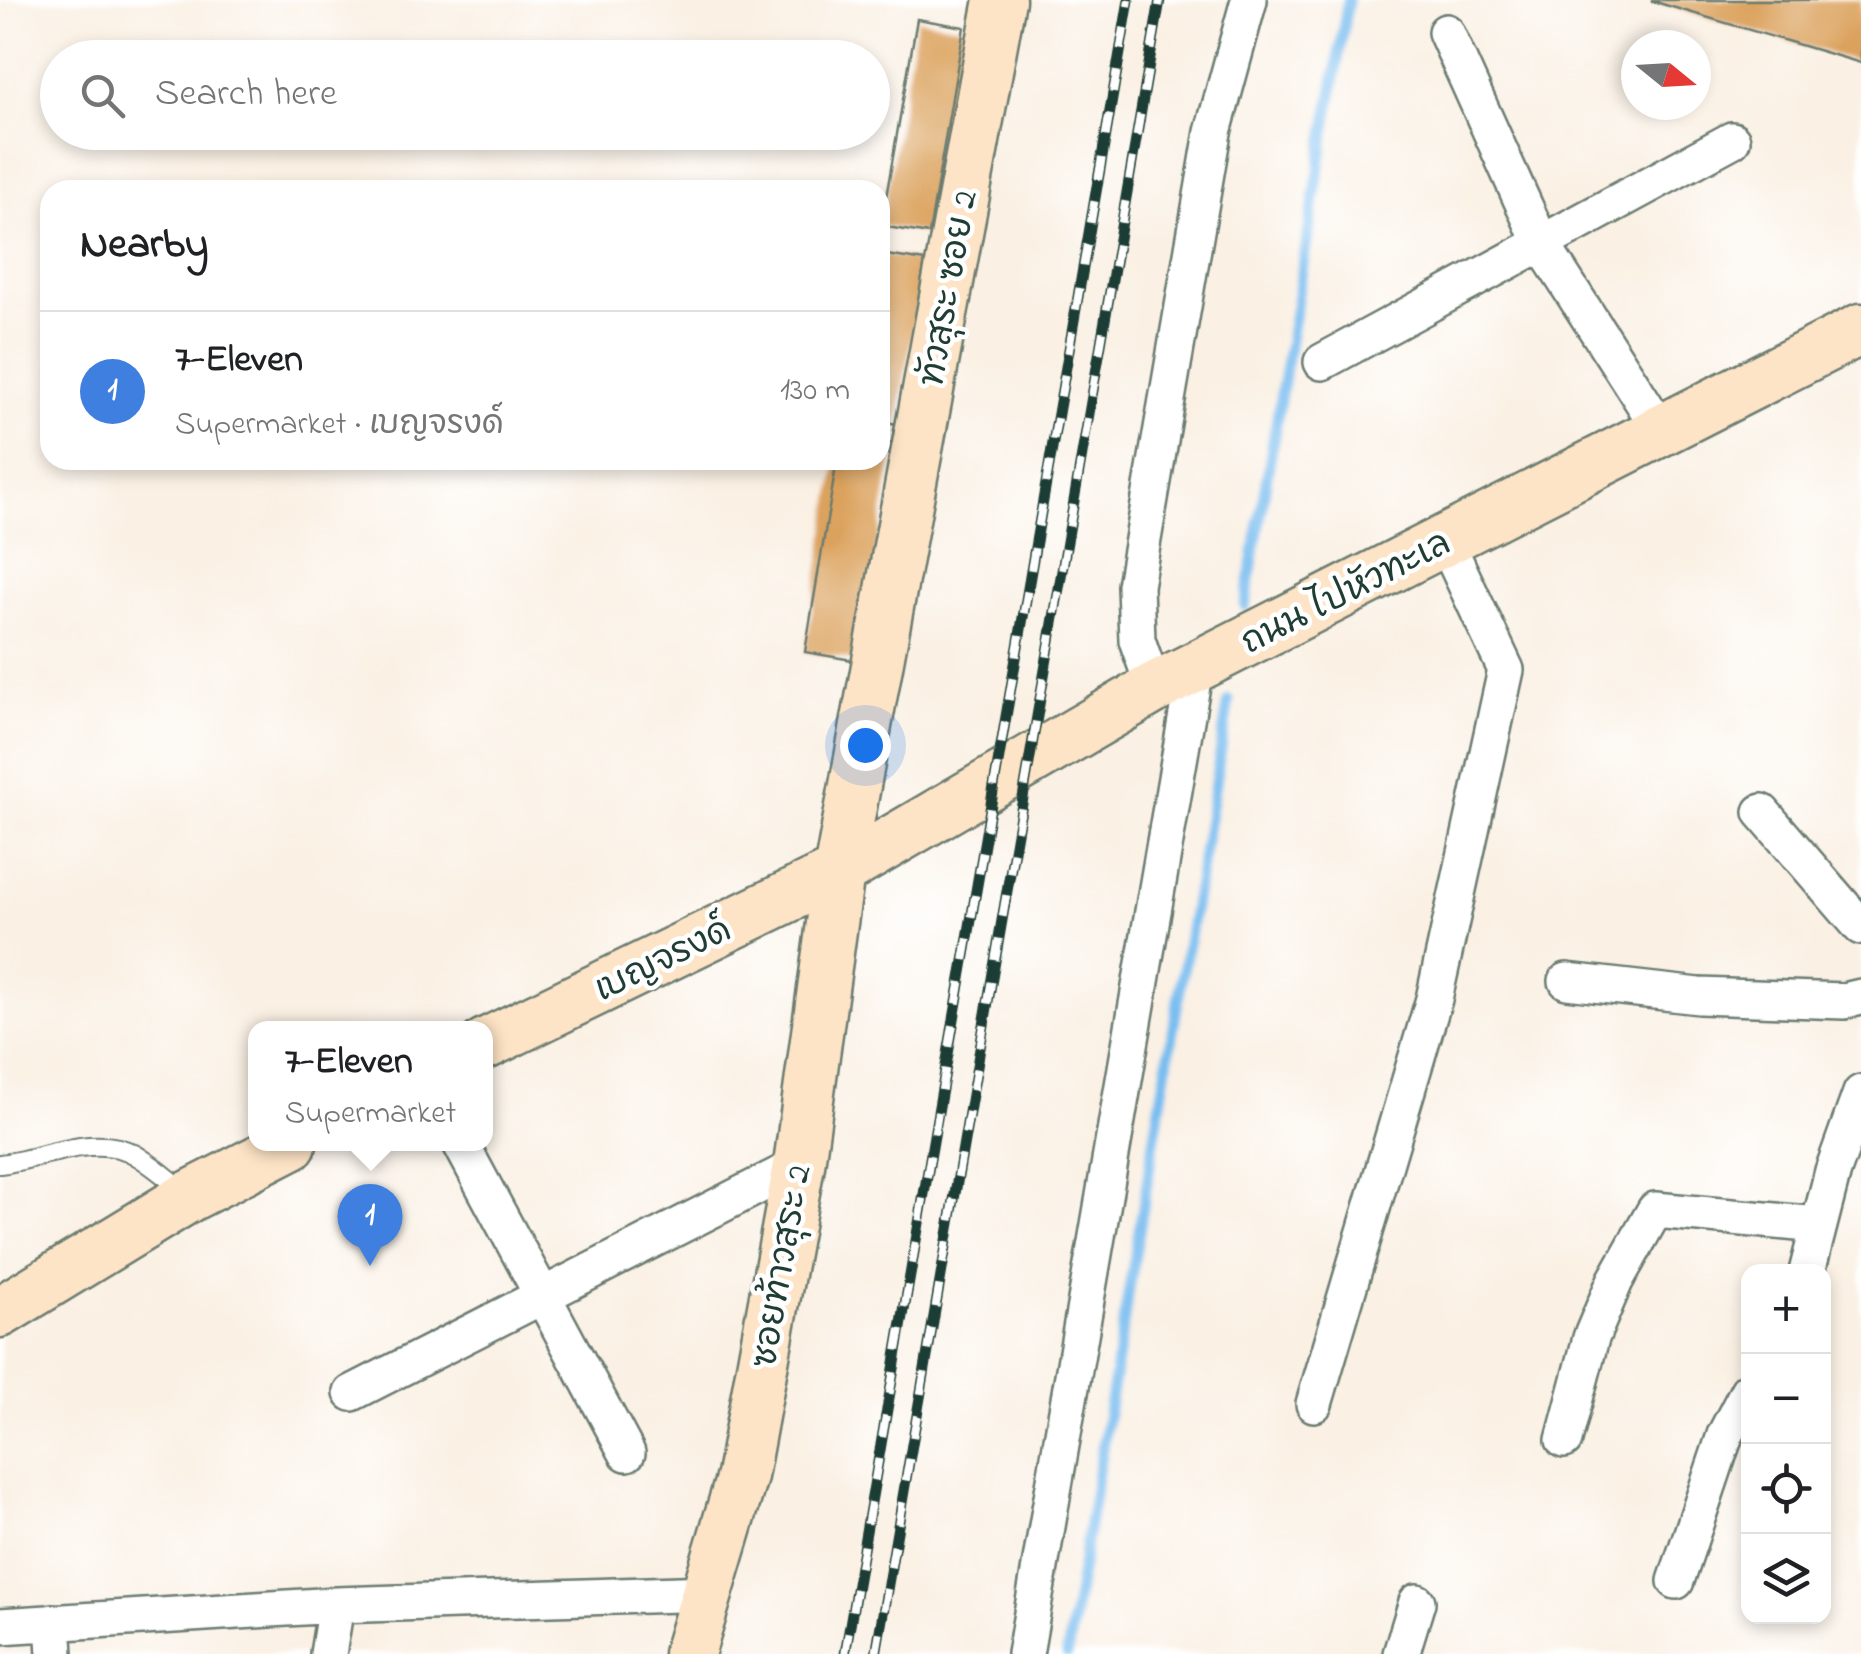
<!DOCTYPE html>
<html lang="en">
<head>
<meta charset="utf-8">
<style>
  :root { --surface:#fff; --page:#f2f2f2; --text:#202124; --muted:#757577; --line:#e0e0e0; --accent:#111827 }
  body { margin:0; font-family:"Indie Flower","Playpen Sans Thai",sans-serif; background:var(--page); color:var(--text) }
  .controls { position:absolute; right:30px; bottom:30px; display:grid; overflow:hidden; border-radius:20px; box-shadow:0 5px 15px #0003 }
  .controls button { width:90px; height:90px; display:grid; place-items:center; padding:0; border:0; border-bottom:2px solid var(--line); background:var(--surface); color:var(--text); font:50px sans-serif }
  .compass { position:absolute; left:1621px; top:30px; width:90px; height:90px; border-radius:50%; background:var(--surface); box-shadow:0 5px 15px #0003; rotate:108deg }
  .you { position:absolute; left:865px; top:745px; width:35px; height:35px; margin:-25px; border:8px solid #fff; border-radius:50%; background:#1a73e8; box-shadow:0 0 0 15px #1a73e833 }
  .badge { display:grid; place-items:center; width:65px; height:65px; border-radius:50%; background:var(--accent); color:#fff; font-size:32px; font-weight:700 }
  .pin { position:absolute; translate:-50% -82px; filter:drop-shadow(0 2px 5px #0008) }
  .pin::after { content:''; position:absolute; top:52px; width:35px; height:30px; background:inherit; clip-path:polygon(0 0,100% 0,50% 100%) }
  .popup { position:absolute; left:248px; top:1021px; width:245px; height:130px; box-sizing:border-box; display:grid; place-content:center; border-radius:20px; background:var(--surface); filter:drop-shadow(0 2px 8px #0005); font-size:32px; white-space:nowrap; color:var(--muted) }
  .popup b { font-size:38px; color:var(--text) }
  .popup::after { content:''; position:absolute; left:50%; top:100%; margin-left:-20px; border:20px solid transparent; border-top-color:var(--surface) }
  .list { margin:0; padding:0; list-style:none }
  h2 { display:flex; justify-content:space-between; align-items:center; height:130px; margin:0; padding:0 40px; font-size:42px }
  h2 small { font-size:32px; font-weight:400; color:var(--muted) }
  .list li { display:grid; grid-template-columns:65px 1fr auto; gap:30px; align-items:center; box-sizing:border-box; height:160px; padding:0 40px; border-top:2px solid var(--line) }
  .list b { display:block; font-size:38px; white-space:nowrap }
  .list p { margin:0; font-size:32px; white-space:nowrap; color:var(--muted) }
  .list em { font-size:32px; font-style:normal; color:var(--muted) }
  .icon { flex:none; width:55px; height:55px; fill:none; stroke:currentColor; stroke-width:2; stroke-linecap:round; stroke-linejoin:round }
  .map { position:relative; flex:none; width:1861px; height:1654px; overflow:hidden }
  .search { position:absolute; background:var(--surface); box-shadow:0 5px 15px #0003; left:40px; top:40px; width:850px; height:110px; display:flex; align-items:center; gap:25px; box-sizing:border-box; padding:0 35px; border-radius:55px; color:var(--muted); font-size:38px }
  .panel { position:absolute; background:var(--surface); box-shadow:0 5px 15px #0003; left:40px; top:180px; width:850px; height:290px; border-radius:30px }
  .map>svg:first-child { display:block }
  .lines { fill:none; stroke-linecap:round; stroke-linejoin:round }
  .stream { stroke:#79bef0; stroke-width:11 }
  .building { fill:#dba25d }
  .lane-casing { stroke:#6c7c71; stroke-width:22 }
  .street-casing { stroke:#6c7c71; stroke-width:40 }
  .secondary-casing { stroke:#6c7c71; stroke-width:55 }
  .lane { stroke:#fff; stroke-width:18 }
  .street { stroke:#fff; stroke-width:35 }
  .secondary { stroke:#fee4c6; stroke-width:50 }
  .rail-casing { stroke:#1f3d34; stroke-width:11 }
  .rail { stroke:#fff; stroke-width:8; stroke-dasharray:22; stroke-linecap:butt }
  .labels { text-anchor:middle; stroke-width:9; stroke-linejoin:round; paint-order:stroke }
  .street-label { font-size:35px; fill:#1f3d34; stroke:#fff }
</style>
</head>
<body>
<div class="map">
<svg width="1861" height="1654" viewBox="0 0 1861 1654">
  <rect width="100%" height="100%" fill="#fff"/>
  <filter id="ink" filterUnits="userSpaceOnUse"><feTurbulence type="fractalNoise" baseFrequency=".01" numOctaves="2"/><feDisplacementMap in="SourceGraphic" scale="20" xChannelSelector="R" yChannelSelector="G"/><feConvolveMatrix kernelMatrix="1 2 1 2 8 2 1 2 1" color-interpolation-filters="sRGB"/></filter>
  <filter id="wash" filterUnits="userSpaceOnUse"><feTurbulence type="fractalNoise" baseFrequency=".0048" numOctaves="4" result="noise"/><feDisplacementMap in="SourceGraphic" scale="40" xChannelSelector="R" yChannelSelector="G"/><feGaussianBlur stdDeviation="2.25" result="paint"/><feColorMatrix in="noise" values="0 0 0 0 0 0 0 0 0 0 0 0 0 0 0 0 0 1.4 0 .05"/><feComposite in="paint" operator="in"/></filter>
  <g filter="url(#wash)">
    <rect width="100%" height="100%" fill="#faf0e3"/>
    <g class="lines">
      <path class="stream" d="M1245,606L1348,0
        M1067,1654L1229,701"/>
    </g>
    <g id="blocks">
      <path class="building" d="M1652,0H1861V63L1652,1Z
        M917,19L964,27L929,234L881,226Z
        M880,254L925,261L897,424L880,421Z
        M880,441L895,443L858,661L805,652L837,460H880Z"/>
    </g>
  </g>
  <g filter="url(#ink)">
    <use href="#blocks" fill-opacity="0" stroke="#6c7c71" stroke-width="2.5"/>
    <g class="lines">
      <g class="lane-casing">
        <path id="lane" d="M0,1164C41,1160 94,1132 134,1154C152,1164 169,1180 186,1192"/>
      </g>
      <g class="street-casing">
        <path id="street" d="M1446,32L1541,243L1661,430
          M1322,362L1732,140
          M1154,688L1137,640L1135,586L1213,132L1249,0
          M1762,812L1861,927
          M1567,981L1699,996L1844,1001L1861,997
          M461,1144L627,1453
          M1807,1272L1833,1171L1861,1093
          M352,1393L799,1165
          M1314,1404L1434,999L1506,670L1445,540
          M1564,1440L1591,1338L1615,1281L1655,1210L1819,1225
          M1676,1581L1725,1435L1748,1391
          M53,1622L55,1654
          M0,1626L336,1605L711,1593
          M328,1654L336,1605
          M1025,1654L1195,668
          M1401,1654L1417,1602"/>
      </g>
      <g class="secondary-casing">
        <path id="secondary" d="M485,1044L839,872L1154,688L1861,329
          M0,1312L190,1196L291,1144
          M689,1654L742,1476L799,1165L839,872L1000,0"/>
      </g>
      <use href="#lane" class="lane"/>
      <use href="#street" class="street"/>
      <use href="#secondary" class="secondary"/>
      <g class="rail-casing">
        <path id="rail" d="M845,1654L1129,0
          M876,1654L1160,0"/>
      </g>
      <use href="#rail" class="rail"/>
    </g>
  </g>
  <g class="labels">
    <g class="street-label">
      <text transform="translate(947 288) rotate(-80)" y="12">ทัวสุระ ซอย 2</text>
      <text transform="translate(1345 591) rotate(-27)" y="12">ถนน ไปหัวทะเล</text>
      <text transform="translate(662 958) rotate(-26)" y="12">เบญจรงด์</text>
      <text transform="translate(780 1266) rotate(-80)" y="12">ซอยท้าวสุระ 2</text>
    </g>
  </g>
</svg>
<div class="controls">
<button>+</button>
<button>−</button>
<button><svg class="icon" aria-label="locate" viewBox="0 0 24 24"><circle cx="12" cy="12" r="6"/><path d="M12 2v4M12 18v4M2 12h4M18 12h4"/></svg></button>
<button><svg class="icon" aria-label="layers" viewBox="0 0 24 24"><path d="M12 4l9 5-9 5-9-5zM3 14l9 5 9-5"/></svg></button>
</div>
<svg class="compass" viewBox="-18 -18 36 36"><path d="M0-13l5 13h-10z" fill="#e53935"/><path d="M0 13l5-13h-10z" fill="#757577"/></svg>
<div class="you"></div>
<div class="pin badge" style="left:370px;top:1266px;background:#3f7fe0">1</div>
<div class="popup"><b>7-Eleven</b>Supermarket</div>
<div class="search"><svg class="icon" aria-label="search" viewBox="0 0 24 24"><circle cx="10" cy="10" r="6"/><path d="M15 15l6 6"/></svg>Search here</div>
<section class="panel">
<h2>Nearby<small></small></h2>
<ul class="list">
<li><span class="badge" style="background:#3f7fe0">1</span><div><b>7-Eleven</b><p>Supermarket · เบญจรงด์</p></div><em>130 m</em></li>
</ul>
</section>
</div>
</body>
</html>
